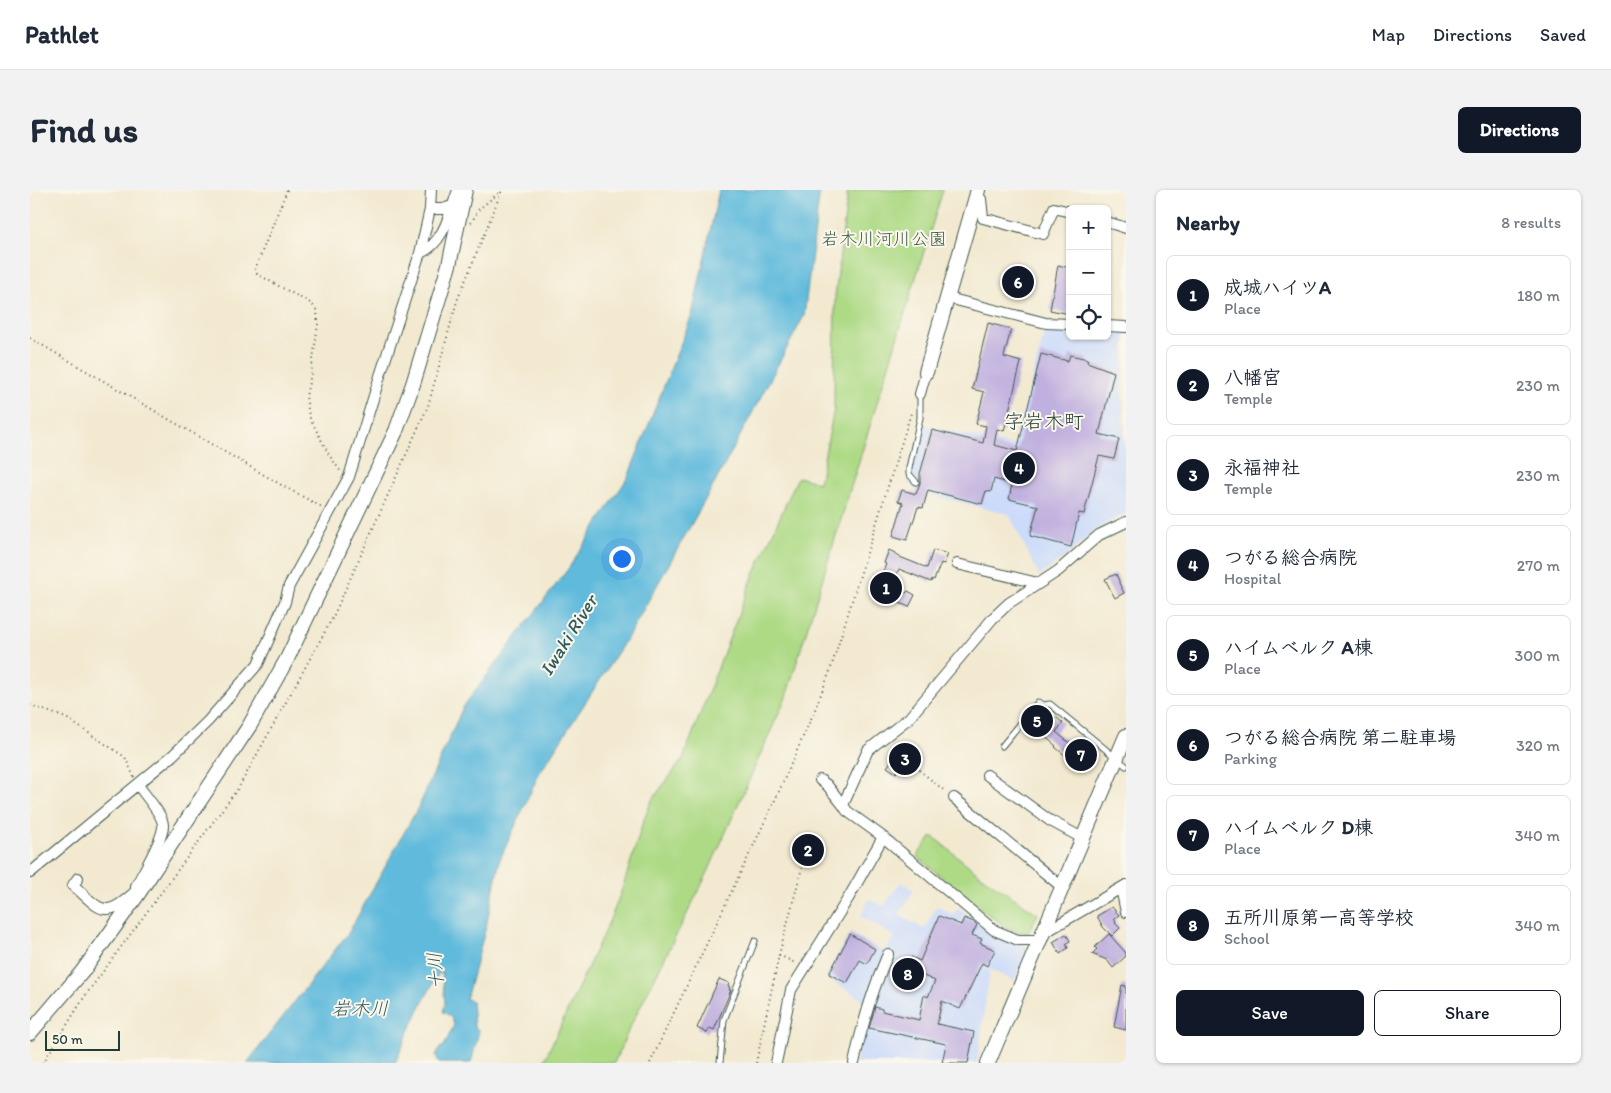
<!DOCTYPE html>
<html lang="en">
<head>
<meta charset="utf-8">
<style>
  :root { --surface:#fff; --page:#f2f2f3; --text:#1f2937; --muted:#747a83; --line:#e0e1e3; --accent:#111827 }
  body { margin:0; font-family:Itim,"Klee One",sans-serif; background:var(--page); color:var(--text) }
  .controls { position:absolute; right:15px; top:15px; display:grid; overflow:hidden; border-radius:8px; box-shadow:0 1px 4px #0004 }
  .controls button { width:45px; height:45px; display:grid; place-items:center; padding:0; border:0; border-bottom:1px solid var(--line); background:var(--surface); color:var(--text); font:25px sans-serif }
  .scale { position:absolute; left:15px; bottom:12px; width:75px; box-sizing:border-box; padding-left:5px; border:2px solid #1f3d34; border-top:0; font-size:14px; line-height:18px; white-space:nowrap; color:#1f3d34; -webkit-text-stroke:4px #fbf7ec; paint-order:stroke }
  .you { position:absolute; left:591px; top:368px; width:18px; height:18px; margin:-12px; border:4px solid #fff; border-radius:50%; background:#1a73e8; box-shadow:0 0 0 8px #1a73e833 }
  .badge { display:grid; place-items:center; width:32px; height:32px; border-radius:50%; background:var(--accent); color:#fff; font-size:16px; font-weight:700 }
  .pin { position:absolute; translate:-50% -50%; border:2px solid #fff; box-shadow:0 1px 5px #0006 }
  .list { margin:0; padding:0; list-style:none }
  h2 { display:flex; justify-content:space-between; align-items:center; height:65px; margin:0; padding:0 20px; font-size:21px }
  h2 small { font-size:16px; font-weight:400; color:var(--muted) }
  .list li { display:grid; grid-template-columns:32px 1fr auto; gap:15px; align-items:center; box-sizing:border-box; height:80px; margin:0 10px 10px; padding:0 10px; border:1px solid var(--line); border-radius:8px }
  .list b { display:block; font-size:19px; white-space:nowrap }
  .list p { margin:0; font-size:16px; white-space:nowrap; color:var(--muted) }
  .list em { font-size:16px; font-style:normal; color:var(--muted) }
  .actions { display:flex; gap:10px; padding:15px 20px }
  .actions a { flex:1; padding:11px 0; border:1px solid var(--accent); border-radius:8px; text-align:center; font-size:18px; color:var(--accent) }
  .actions .main { background:var(--accent); color:#fff }
  .icon { flex:none; width:28px; height:28px; fill:none; stroke:currentColor; stroke-width:2; stroke-linecap:round; stroke-linejoin:round }
  .map { position:relative; flex:none; width:1096px; height:873px; overflow:hidden; border-radius:8px }
  header { display:flex; align-items:center; gap:30px; box-sizing:border-box; height:70px; padding:0 25px; background:var(--surface); border-bottom:1px solid var(--line) }
  header strong { font-size:24px }
  nav { display:flex; gap:28px; margin-inline-start:auto; font-size:18px }
  .intro { display:flex; align-items:center; justify-content:space-between; box-sizing:border-box; height:120px; padding:0 30px }
  h1 { margin:0; font-size:35px }
  .button { padding:12px 22px; border-radius:8px; background:var(--accent); color:#fff; font-size:18px; font-weight:700 }
  main { display:flex; gap:30px; padding:0 30px }
  aside { flex:1; background:var(--surface); border-radius:8px; box-shadow:0 1px 4px #0004 }
  .map>svg:first-child { display:block }
  .built { fill:#ccdbfa }
  .green { fill:#aeda86; stroke:#668c5d }
  .water { fill:#5fbadc; stroke:#3f7c88 }
  .building { fill:#c0b0df }
  .lines { fill:none; stroke-linecap:round; stroke-linejoin:round }
  .lane-casing { stroke:#3f574b; stroke-width:7 }
  .street-casing { stroke:#3f574b; stroke-width:12 }
  .secondary-casing { stroke:#3f574b; stroke-width:16 }
  .path { stroke:#3f574b; stroke-width:2; stroke-dasharray:1 4; stroke-linecap:butt }
  .lane { stroke:#fff; stroke-width:5 }
  .street { stroke:#fff; stroke-width:10 }
  .secondary { stroke:#fff; stroke-width:14 }
  .labels { text-anchor:middle; stroke-width:4; stroke-linejoin:round; paint-order:stroke }
  .park-label { font-size:18px; fill:#3c5c44; stroke:#fbf7ec }
  .water-label { font-size:19px; font-style:italic; fill:#2f5c5e; stroke:#fbf7ec }
  .quarter-label { font-size:20px; fill:#1f3d34; stroke:#fbf7ec }
</style>
</head>
<body>
<header>
<strong>Pathlet</strong>
<nav><a>Map</a><a>Directions</a><a>Saved</a></nav>
</header>
<div class="intro"><h1>Find us</h1><a class="button">Directions</a></div>
<main>
<div class="map">
<svg width="1096" height="873" viewBox="0 0 1096 873">
  <rect width="100%" height="100%" fill="#fbf7ec"/>
  <filter id="ink" filterUnits="userSpaceOnUse"><feTurbulence type="fractalNoise" baseFrequency=".02" numOctaves="2"/><feDisplacementMap in="SourceGraphic" scale="10" xChannelSelector="R" yChannelSelector="G"/><feConvolveMatrix kernelMatrix="1 2 1 2 8 2 1 2 1" color-interpolation-filters="sRGB"/></filter>
  <filter id="wash" filterUnits="userSpaceOnUse"><feTurbulence type="fractalNoise" baseFrequency=".0096" numOctaves="4" result="noise"/><feDisplacementMap in="SourceGraphic" scale="20" xChannelSelector="R" yChannelSelector="G"/><feGaussianBlur stdDeviation="1.12" result="paint"/><feColorMatrix in="noise" values="0 0 0 0 0 0 0 0 0 0 0 0 0 0 0 0 0 1.4 0 .05"/><feComposite in="paint" operator="in"/></filter>
  <g filter="url(#wash)">
    <rect width="100%" height="100%" fill="#f2e9d0"/>
    <path class="built" d="M1015,140L1040,141V146H1077V143H1095L1092,197L1094,248L1096,263V323L1063,341L1034,368L1009,386L979,324L893,303L878,293L893,235L984,256Z
      M871,692L884,700L869,725L894,739L907,716L923,725L928,717L935,722L917,761L960,781L947,873H826L836,812L796,787L820,743L854,762L865,747L831,726L839,709L854,716Z
      M936,723L975,749L999,756L984,791L919,760Z"/>
    <path class="green" d="M818,0H913L756,507L678,682L600,837L584,873H511L515,869L583,723L594,694L613,632L622,610L653,569L722,389L768,287L789,293L804,220L805,107Z
      M902,646L954,688L1008,724L998,743L988,742L977,738L935,707L887,666Z"/>
    <path class="water" d="M689,0H790L774,126L688,287L599,445L509,584L470,669L456,737L436,809L442,811L444,837L449,841L441,873H409L406,865L410,858L414,856L424,835C422,828 420,825 413,822L415,813L412,783H409L389,819L365,873H217L319,742L390,614L433,517L538,379L598,287L662,125Z"/>
    <g id="blocks">
      <path class="building" d="M1028,75L1040,78V124L1020,120Z
        M958,133L981,139L974,167L991,172L974,241L967,239L964,255L987,261L1011,164L1038,171L1040,165L1058,169L1057,172L1084,182L1069,244L1089,249L1084,269L1069,266L1054,324L1049,323L1041,357L1000,346L1008,316L979,309L982,294L964,289L961,302L956,301L952,314L898,300L893,318L888,317L877,350L863,346L873,313L868,311L872,300L886,304L890,293V284L902,240L953,253L956,236L946,234L954,202L942,199Z
        M859,360L865,363V365L897,378L903,360L918,364L914,374L911,373L904,390L902,389L901,392L869,379L861,396L876,403L878,401L885,405L879,417L845,402L856,374L854,373Z
        M1086,384L1089,391V393L1094,403L1085,408L1075,389Z
        M1006,522L1021,534L1026,527L1033,533L1026,542L1048,560L1054,553L1061,559L1048,576L1025,557L1026,556L998,532Z
        M876,556L889,566L877,583L869,578L866,583L857,577L870,560L872,561Z
        M777,646L786,651L784,656L790,658L786,668L779,665L778,668L766,662L770,651L774,652Z
        M1082,717L1089,725L1084,729L1086,732L1085,733L1090,738L1082,746L1073,737L1067,726Z
        M909,726L931,735L934,728L944,732L947,735L942,745L952,749L950,753L965,760L957,776L952,773L930,819L912,811L907,834L944,842L938,873H912L916,854L839,838L845,817L852,819V821L889,830L894,805L898,807L905,791L880,780L882,775L878,773L881,767L890,771Z
        M820,744L845,759L837,774L830,770L817,793L799,784Z
        M1036,744L1040,751L1036,754L1038,758L1030,764L1023,752Z
        M1079,744L1096,763V766L1083,778L1077,770L1062,764L1067,759L1065,757Z
        M689,789L699,793L698,796L700,797L699,800H701L684,840L680,838L677,843L667,838Z
        M1092,795L1096,796V840L1084,837Z"/>
    </g>
  </g>
  <g filter="url(#ink)">
    <use href="#blocks" fill-opacity="0" stroke="#3f574b" stroke-width="1"/>
    <g class="lines">
      <g class="lane-casing">
        <path id="lane" d="M886,292L879,284V278L890,228V204
          M972,556L1008,512L1013,515L1020,514L1096,576
          M690,873L694,830L725,751"/>
      </g>
      <g class="street-casing">
        <path id="street" d="M945,3L951,9L953,28L1013,44L1024,18L1040,22
          M400,19H413L422,16
          M1077,32L1096,38
          M390,63C414,54 420,22 428,0
          M918,108L1016,133L1040,134
          M1077,136L1096,137
          M890,204L896,182
          M927,374L1008,393
          M957,585L1019,630L1052,648
          M790,590L797,595L813,615
          M924,608L1032,697
          M0,683L142,566L178,531L228,474L255,412L259,396L319,287L350,186L390,63L400,19L401,0
          M48,688L43,695C71,720 74,731 106,701
          M1091,698L1096,722
          M106,704V696C113,682 134,648 133,635C133,625 114,604 108,595
          M1012,744L1096,695
          M1009,750H988L964,740L853,647L817,621L813,615L838,560L879,528L963,428L979,413L1028,381L1069,345L1096,332
          M746,873L761,800L819,707L853,647
          M824,873C832,834 842,801 858,764"/>
      </g>
      <g class="secondary-casing">
        <path id="secondary" d="M896,182L948,0
          M0,843L52,782L106,707L220,535L257,469L366,241L383,194L419,75L435,0
          M958,873L1096,546"/>
      </g>
      <path class="path" d="M257,0L225,79L227,83V84L282,114L287,121L288,134L281,184L276,206L279,226L299,265L311,282
        M441,33L449,19L470,2
        M0,148L253,296L292,317
        M0,515L36,528L95,567L104,587
        M889,580L916,602
        M749,765L765,773
        M13,873L55,806L209,597L303,427L398,216L427,111L472,0
        M620,873L746,608L784,522L800,481L882,220
        M726,873L749,765L772,678"/>
      <use href="#lane" class="lane"/>
      <use href="#street" class="street"/>
      <use href="#secondary" class="secondary"/>
    </g>
  </g>
  <g class="labels">
    <g class="park-label">
      <text x="854" y="55">岩木川河川公園</text>
    </g>
    <g class="water-label">
      <text transform="translate(538 445) rotate(-58)" y="7">Iwaki River</text>
      <text transform="translate(405 781) rotate(-95)" y="7">十川</text>
      <text x="330" y="825">岩木川</text>
    </g>
    <g class="quarter-label">
      <text x="1014" y="238">字岩木町</text>
    </g>
  </g>
</svg>
<div class="controls">
<button>+</button>
<button>−</button>
<button><svg class="icon" aria-label="locate" viewBox="0 0 24 24"><circle cx="12" cy="12" r="6"/><path d="M12 2v4M12 18v4M2 12h4M18 12h4"/></svg></button>
</div>
<div class="scale">50 m</div>
<div class="you"></div>
<div class="pin badge" style="left:856px;top:398px">1</div>
<div class="pin badge" style="left:778px;top:660px">2</div>
<div class="pin badge" style="left:875px;top:569px">3</div>
<div class="pin badge" style="left:989px;top:278px">4</div>
<div class="pin badge" style="left:1007px;top:531px">5</div>
<div class="pin badge" style="left:988px;top:92px">6</div>
<div class="pin badge" style="left:1051px;top:565px">7</div>
<div class="pin badge" style="left:878px;top:784px">8</div>
</div>
<aside>
<h2>Nearby<small>8 results</small></h2>
<ul class="list">
<li><span class="badge">1</span><div><b>成城ハイツA</b><p>Place</p></div><em>180 m</em></li>
<li><span class="badge">2</span><div><b>八幡宮</b><p>Temple</p></div><em>230 m</em></li>
<li><span class="badge">3</span><div><b>永福神社</b><p>Temple</p></div><em>230 m</em></li>
<li><span class="badge">4</span><div><b>つがる総合病院</b><p>Hospital</p></div><em>270 m</em></li>
<li><span class="badge">5</span><div><b>ハイムベルク A棟</b><p>Place</p></div><em>300 m</em></li>
<li><span class="badge">6</span><div><b>つがる総合病院 第二駐車場</b><p>Parking</p></div><em>320 m</em></li>
<li><span class="badge">7</span><div><b>ハイムベルク D棟</b><p>Place</p></div><em>340 m</em></li>
<li><span class="badge">8</span><div><b>五所川原第一高等学校</b><p>School</p></div><em>340 m</em></li>
</ul>
<div class="actions"><a class="main">Save</a><a>Share</a></div>
</aside>
</main>
</body>
</html>
